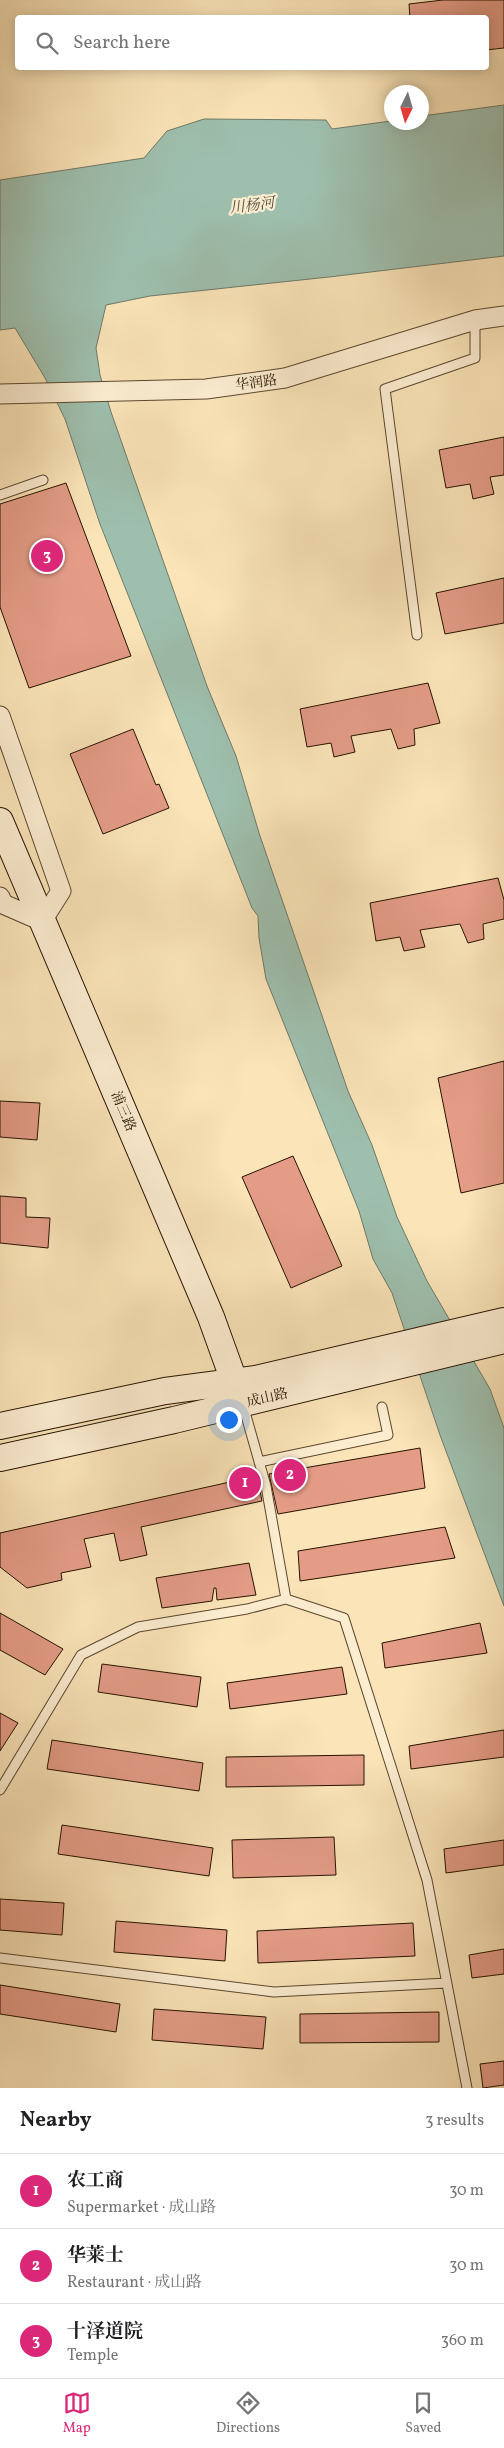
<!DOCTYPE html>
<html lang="en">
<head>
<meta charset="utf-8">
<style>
  :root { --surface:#fff; --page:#f6f6f6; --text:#202124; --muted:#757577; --line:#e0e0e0; --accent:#db2777 }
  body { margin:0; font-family:Vollkorn,"Noto Serif SC",serif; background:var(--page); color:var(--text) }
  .compass { position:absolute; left:384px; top:85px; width:45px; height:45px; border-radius:50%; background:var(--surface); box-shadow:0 2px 12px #0003; rotate:185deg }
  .you { position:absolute; left:228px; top:1419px; width:18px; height:18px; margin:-12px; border:4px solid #fff; border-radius:50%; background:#1a73e8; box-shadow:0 0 0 8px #1a73e833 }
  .badge { display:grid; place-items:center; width:32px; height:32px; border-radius:50%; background:var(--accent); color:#fff; font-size:16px; font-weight:700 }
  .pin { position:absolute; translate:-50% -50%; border:2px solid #fff; box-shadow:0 1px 5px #0006 }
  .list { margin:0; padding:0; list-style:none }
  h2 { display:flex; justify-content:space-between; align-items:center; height:65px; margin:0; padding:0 20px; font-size:21px }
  h2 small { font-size:16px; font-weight:400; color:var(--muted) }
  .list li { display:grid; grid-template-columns:32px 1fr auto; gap:15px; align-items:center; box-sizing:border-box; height:75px; padding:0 20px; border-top:1px solid var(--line) }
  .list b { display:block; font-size:19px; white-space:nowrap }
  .list p { margin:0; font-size:16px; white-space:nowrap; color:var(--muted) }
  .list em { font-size:16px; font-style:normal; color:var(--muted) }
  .icon { flex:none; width:28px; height:28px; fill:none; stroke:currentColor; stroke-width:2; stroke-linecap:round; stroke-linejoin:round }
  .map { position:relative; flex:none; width:504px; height:2088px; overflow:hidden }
  .search { position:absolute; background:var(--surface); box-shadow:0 2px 12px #0003; left:15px; right:15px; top:15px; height:55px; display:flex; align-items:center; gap:12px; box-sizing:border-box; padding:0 18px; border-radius:5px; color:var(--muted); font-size:19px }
  .sheet { height:290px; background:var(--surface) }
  nav { display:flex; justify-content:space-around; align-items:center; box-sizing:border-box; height:70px; border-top:1px solid var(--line); background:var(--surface); font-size:14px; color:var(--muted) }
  nav a { display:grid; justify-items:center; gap:2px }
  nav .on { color:var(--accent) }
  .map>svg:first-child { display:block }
  .water { fill:#9ebfae; stroke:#6e7a68 }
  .building { fill:#e49c87; stroke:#271300 }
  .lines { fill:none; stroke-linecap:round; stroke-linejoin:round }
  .lane-casing { stroke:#5c472e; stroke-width:11 }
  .street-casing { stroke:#5c472e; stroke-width:21 }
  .secondary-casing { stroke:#271300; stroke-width:28 }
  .lane { stroke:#fcedd1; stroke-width:9 }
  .street { stroke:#fcedd1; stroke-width:19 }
  .secondary { stroke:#fcedd1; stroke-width:26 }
  .labels { text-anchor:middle; stroke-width:4.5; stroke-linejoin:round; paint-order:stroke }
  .street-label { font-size:14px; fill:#271300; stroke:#fcedd1 }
  .water-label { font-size:15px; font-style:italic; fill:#514f3d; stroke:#fcedd1 }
</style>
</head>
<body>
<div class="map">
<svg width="504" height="2088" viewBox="0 0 504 2088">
  <rect width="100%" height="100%" fill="#fae4b8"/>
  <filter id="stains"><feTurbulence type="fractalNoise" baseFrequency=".004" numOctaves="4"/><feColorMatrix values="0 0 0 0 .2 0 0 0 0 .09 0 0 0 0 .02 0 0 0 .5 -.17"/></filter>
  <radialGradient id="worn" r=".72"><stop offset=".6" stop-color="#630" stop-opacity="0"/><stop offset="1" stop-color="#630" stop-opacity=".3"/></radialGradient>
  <path class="water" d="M504,105V256L329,277L150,296L106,305L96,348L100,375L111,412L207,686L236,756L260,836L348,1091L372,1145L397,1217L427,1281L490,1389L504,1428V1606L440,1435L392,1293L373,1259L359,1211L266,979L259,938L258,916L252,908L100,524L65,419L45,378L15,328L0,330V180L144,158L167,131L204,119L326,120L332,129L391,121L392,122H422V116Z"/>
  <path class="building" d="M443,0H504V48L486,50V18H410L409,4Z
    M504,437V475L490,477L494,494L473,499L470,484L446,488L439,450Z
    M66,483L131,656L29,688L0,607V504Z
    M504,578V623L445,634L436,593Z
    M428,683L440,723L414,729L415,745L398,749L391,729L351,736L355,752L334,757L331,743L307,747L300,709Z
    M133,729L156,785L159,784L169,808L103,834L70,754Z
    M498,878L504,900V919L483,924L484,939L468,943L460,924L420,930L425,947L404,951L400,937L376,941L370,903Z
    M504,1061V1183L461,1193L438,1078Z
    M0,1101L40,1103L37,1140L0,1137Z
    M293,1156L342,1266L291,1288L242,1177Z
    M0,1196L26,1198V1217L50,1218L48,1248L0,1243Z
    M420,1448L425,1488L278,1514L269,1474Z
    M257,1476L262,1501L141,1527L147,1555L120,1561L114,1533L84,1539L91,1567L61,1573L62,1580L27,1588L0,1567V1533Z
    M445,1527L455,1558L300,1581L298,1551Z
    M249,1563L256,1595L217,1600L216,1588H214L212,1601L162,1608L156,1578Z
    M0,1613L63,1649L45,1675L0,1650Z
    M480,1623L487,1653L385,1668L382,1643Z
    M102,1664L201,1677L197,1707L98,1692Z
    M342,1667L347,1694L230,1709L227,1683Z
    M0,1713L18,1723L0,1751Z
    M504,1730V1757L411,1769L409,1746Z
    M52,1740L203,1763L199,1791L47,1769Z
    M364,1755V1785L226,1787V1757Z
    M62,1825L213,1848L209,1876L58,1854Z
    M334,1837L336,1875L233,1878L232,1840Z
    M504,1840V1865L446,1873L444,1849Z
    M0,1899L64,1903L62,1935L0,1930Z
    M116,1921L227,1930L225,1961L114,1952Z
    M413,1923L415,1956L258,1963L257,1931Z
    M504,1949V1974L472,1978L469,1955Z
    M0,1985L120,2004L116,2032L0,2014Z
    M154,2009L266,2017L263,2049L152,2040Z
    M439,2012V2042L300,2043V2014Z
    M504,2061V2085L483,2088L480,2064Z"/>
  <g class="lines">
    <g class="lane-casing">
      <path id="lane" d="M0,495L43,480
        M417,635L385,389L475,358V320
        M259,1462L388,1435L382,1407
        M286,1599L344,1618L427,1880L467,2088
        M0,1790L81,1655L138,1627L247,1609L286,1599L266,1486L243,1405
        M0,1958L274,1992L447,1983"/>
    </g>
    <g class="street-casing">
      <path id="street" d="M0,394L206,389L285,378L475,320L504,316
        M0,716L61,891L42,921L3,904L0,897"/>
    </g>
    <g class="secondary-casing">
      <path id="secondary" d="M0,821L211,1317L242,1403
        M0,1426L165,1391L256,1379L504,1321
        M0,1458L174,1420L504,1340"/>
    </g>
    <use href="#lane" class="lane"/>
    <use href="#street" class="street"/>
    <use href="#secondary" class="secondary"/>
  </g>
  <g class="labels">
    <g class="street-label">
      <text transform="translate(256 382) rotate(-8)" y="5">华润路</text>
      <text transform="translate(124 1111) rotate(67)" y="5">浦三路</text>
      <text transform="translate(267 1397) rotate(-13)" y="5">成山路</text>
    </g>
    <g class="water-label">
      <text transform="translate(252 205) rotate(-7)" y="5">川杨河</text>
    </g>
  </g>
  <rect width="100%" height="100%" filter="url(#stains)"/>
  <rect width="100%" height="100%" fill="url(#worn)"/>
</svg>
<svg class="compass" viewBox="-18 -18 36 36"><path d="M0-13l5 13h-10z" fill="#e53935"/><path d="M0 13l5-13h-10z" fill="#757577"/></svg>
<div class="you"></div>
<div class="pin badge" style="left:245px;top:1483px">1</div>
<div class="pin badge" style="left:290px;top:1475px">2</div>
<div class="pin badge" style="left:47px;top:556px">3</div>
<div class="search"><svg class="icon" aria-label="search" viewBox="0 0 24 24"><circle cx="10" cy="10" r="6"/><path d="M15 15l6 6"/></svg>Search here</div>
</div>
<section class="sheet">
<h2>Nearby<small>3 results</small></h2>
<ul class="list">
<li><span class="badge">1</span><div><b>农工商</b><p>Supermarket · 成山路</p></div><em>30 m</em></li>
<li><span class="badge">2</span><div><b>华莱士</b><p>Restaurant · 成山路</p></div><em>30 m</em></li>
<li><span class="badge">3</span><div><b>十泽道院</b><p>Temple</p></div><em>360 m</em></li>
</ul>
</section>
<nav>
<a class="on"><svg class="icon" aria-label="map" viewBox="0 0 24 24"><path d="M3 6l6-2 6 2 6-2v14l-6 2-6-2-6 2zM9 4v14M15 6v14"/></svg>Map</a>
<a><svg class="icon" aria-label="directions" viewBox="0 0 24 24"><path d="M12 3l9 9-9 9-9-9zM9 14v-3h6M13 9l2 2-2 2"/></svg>Directions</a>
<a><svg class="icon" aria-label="saved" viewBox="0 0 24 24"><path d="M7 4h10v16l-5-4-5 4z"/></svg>Saved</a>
</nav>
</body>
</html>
